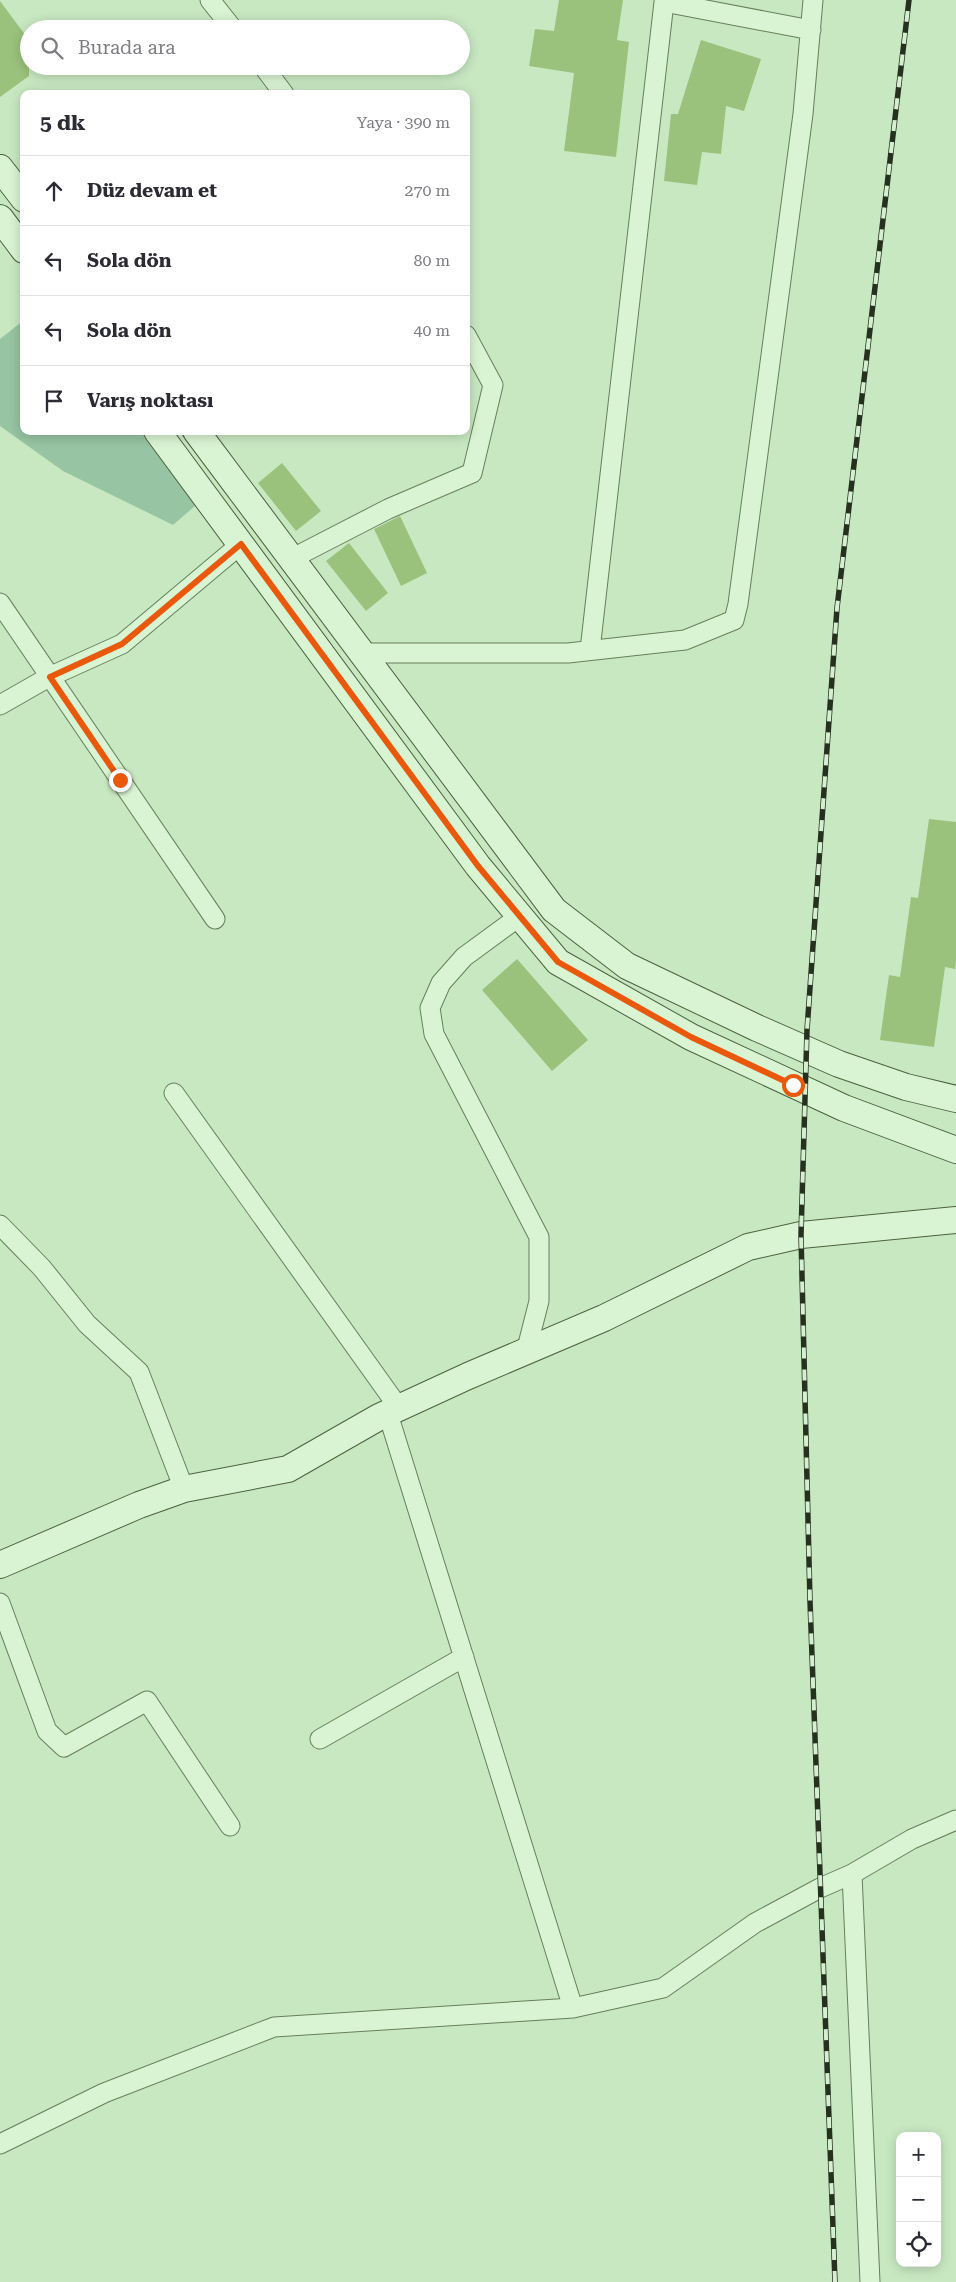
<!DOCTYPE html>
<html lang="tr">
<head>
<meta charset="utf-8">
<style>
  :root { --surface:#fff; --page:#f2f2f3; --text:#2b2b33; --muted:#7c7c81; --line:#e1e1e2 }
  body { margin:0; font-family:"Roboto Serif",serif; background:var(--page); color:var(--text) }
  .controls { position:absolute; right:15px; bottom:15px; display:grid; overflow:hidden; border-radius:10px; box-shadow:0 2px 12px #0003 }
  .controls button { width:45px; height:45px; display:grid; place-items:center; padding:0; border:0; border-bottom:1px solid var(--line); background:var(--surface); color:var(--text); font:25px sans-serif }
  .stop { position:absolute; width:15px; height:15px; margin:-11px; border:4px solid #ea580c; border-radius:50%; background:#fff }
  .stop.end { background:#ea580c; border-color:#fff; box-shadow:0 1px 5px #0008 }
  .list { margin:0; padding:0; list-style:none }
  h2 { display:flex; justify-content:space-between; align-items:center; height:65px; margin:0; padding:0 20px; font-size:21px }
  h2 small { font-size:16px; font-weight:400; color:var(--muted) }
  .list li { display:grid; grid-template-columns:32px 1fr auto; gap:15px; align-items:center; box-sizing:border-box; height:70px; padding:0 20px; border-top:1px solid var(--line) }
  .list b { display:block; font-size:19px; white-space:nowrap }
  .list em { font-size:16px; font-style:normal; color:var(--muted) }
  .icon { flex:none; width:28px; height:28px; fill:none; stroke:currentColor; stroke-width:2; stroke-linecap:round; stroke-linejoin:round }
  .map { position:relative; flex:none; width:956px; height:2282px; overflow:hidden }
  .search { position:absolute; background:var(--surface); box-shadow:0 2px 12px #0003; left:20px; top:20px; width:450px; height:55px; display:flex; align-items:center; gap:12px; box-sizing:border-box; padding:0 18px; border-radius:28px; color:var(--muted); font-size:19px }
  .panel { position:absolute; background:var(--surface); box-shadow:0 2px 12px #0003; left:20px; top:90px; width:450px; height:345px; border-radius:10px }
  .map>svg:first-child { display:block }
  .green { fill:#97c4a2 }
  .building { fill:#9bc27c }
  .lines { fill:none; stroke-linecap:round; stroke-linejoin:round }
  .street-casing { stroke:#677f5b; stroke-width:21 }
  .secondary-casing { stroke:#4b613e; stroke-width:28 }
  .street { stroke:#d9f4d3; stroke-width:19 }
  .secondary { stroke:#d9f4d3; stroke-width:26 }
  .rail-casing { stroke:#25311e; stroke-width:5.5 }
  .rail { stroke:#d5f0d0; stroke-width:4; stroke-dasharray:11; stroke-linecap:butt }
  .route { stroke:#ea580c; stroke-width:6 }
</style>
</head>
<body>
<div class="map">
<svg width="956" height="2282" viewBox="0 0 956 2282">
  <rect width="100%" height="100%" fill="#c8e8c2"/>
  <path class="green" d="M24,320V431H142L196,505L173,525L63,471L0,426V339Z"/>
  <path class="building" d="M559,0H623L617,40L629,42L616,157L564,151L574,73L529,66L535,29L554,31Z
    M0,1L29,40V76L0,97Z
    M701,40L761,59L744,111L726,106L721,154L702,152L697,185L664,181L671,114H678Z
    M282,463L321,511L296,531L258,483Z
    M400,516L427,573L401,586L374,529Z
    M349,543L388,593L366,611L326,561Z
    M929,819L956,822V961L955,969L945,967L934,1047L880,1040L889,975L900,977L911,897L918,898Z
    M517,959L588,1040L552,1071L482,990Z"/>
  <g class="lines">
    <g class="street-casing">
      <path id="street" d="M210,0L233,29
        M263,66L284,94
        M291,559L388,509L472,473L493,385L466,335
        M0,603L215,919
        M590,650L664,2L811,30
        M361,653H568L685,640L734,620L738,604L803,114L813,0
        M0,705L49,677L122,644L241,544
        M520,916L464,957L441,983L430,1008L434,1034L539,1237V1301L526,1352
        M174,1093L399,1408
        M0,1225L42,1268L87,1324L139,1372L184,1489
        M388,1414L573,2008
        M0,1603L47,1731L64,1747L147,1701L230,1826
        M320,1739L464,1657
        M852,1874L870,2282
        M0,2144L104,2093L274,2027L573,2008L663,1988L755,1923L820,1888L852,1874L912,1839L956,1820"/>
    </g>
    <g class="secondary-casing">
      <path id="secondary" d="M0,168L24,199
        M0,218L24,250
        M157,431L478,866L558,962L691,1037L844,1108L956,1150
        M196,431L554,910L627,966L757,1028L839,1064L906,1087L956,1099
        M0,1565L139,1505L184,1489L288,1469L379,1417L468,1376L604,1318L748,1247L801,1235L956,1220"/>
    </g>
    <use href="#street" class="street"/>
    <use href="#secondary" class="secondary"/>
    <g class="rail-casing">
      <path id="rail" d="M835,2282L810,1601L801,1235L807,1030L837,608L909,0"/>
    </g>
    <use href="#rail" class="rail"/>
  </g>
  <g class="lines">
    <path class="route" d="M120,780L50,677L122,644L241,544L478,866L558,962L691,1037L793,1085"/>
  </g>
</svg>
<div class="controls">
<button>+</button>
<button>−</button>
<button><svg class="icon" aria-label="locate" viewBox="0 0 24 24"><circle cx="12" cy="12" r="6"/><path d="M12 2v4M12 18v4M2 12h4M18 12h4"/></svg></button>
</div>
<div class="stop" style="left:793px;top:1085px"></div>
<div class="stop end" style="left:120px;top:780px"></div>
<div class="search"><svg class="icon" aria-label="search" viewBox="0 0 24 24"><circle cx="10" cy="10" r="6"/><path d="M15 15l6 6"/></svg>Burada ara</div>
<section class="panel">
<h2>5 dk<small>Yaya · 390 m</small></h2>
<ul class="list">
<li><svg class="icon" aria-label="ahead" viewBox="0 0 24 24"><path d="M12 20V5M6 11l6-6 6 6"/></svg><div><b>Düz devam et</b></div><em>270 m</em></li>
<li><svg class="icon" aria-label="left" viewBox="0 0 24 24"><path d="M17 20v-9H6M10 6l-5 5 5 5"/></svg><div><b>Sola dön</b></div><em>80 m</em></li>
<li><svg class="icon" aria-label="left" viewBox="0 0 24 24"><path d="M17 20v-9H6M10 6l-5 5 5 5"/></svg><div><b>Sola dön</b></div><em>40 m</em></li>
<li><svg class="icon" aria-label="arrive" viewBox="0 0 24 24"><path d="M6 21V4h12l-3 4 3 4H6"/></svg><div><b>Varış noktası</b></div></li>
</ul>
</section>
</div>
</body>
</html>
